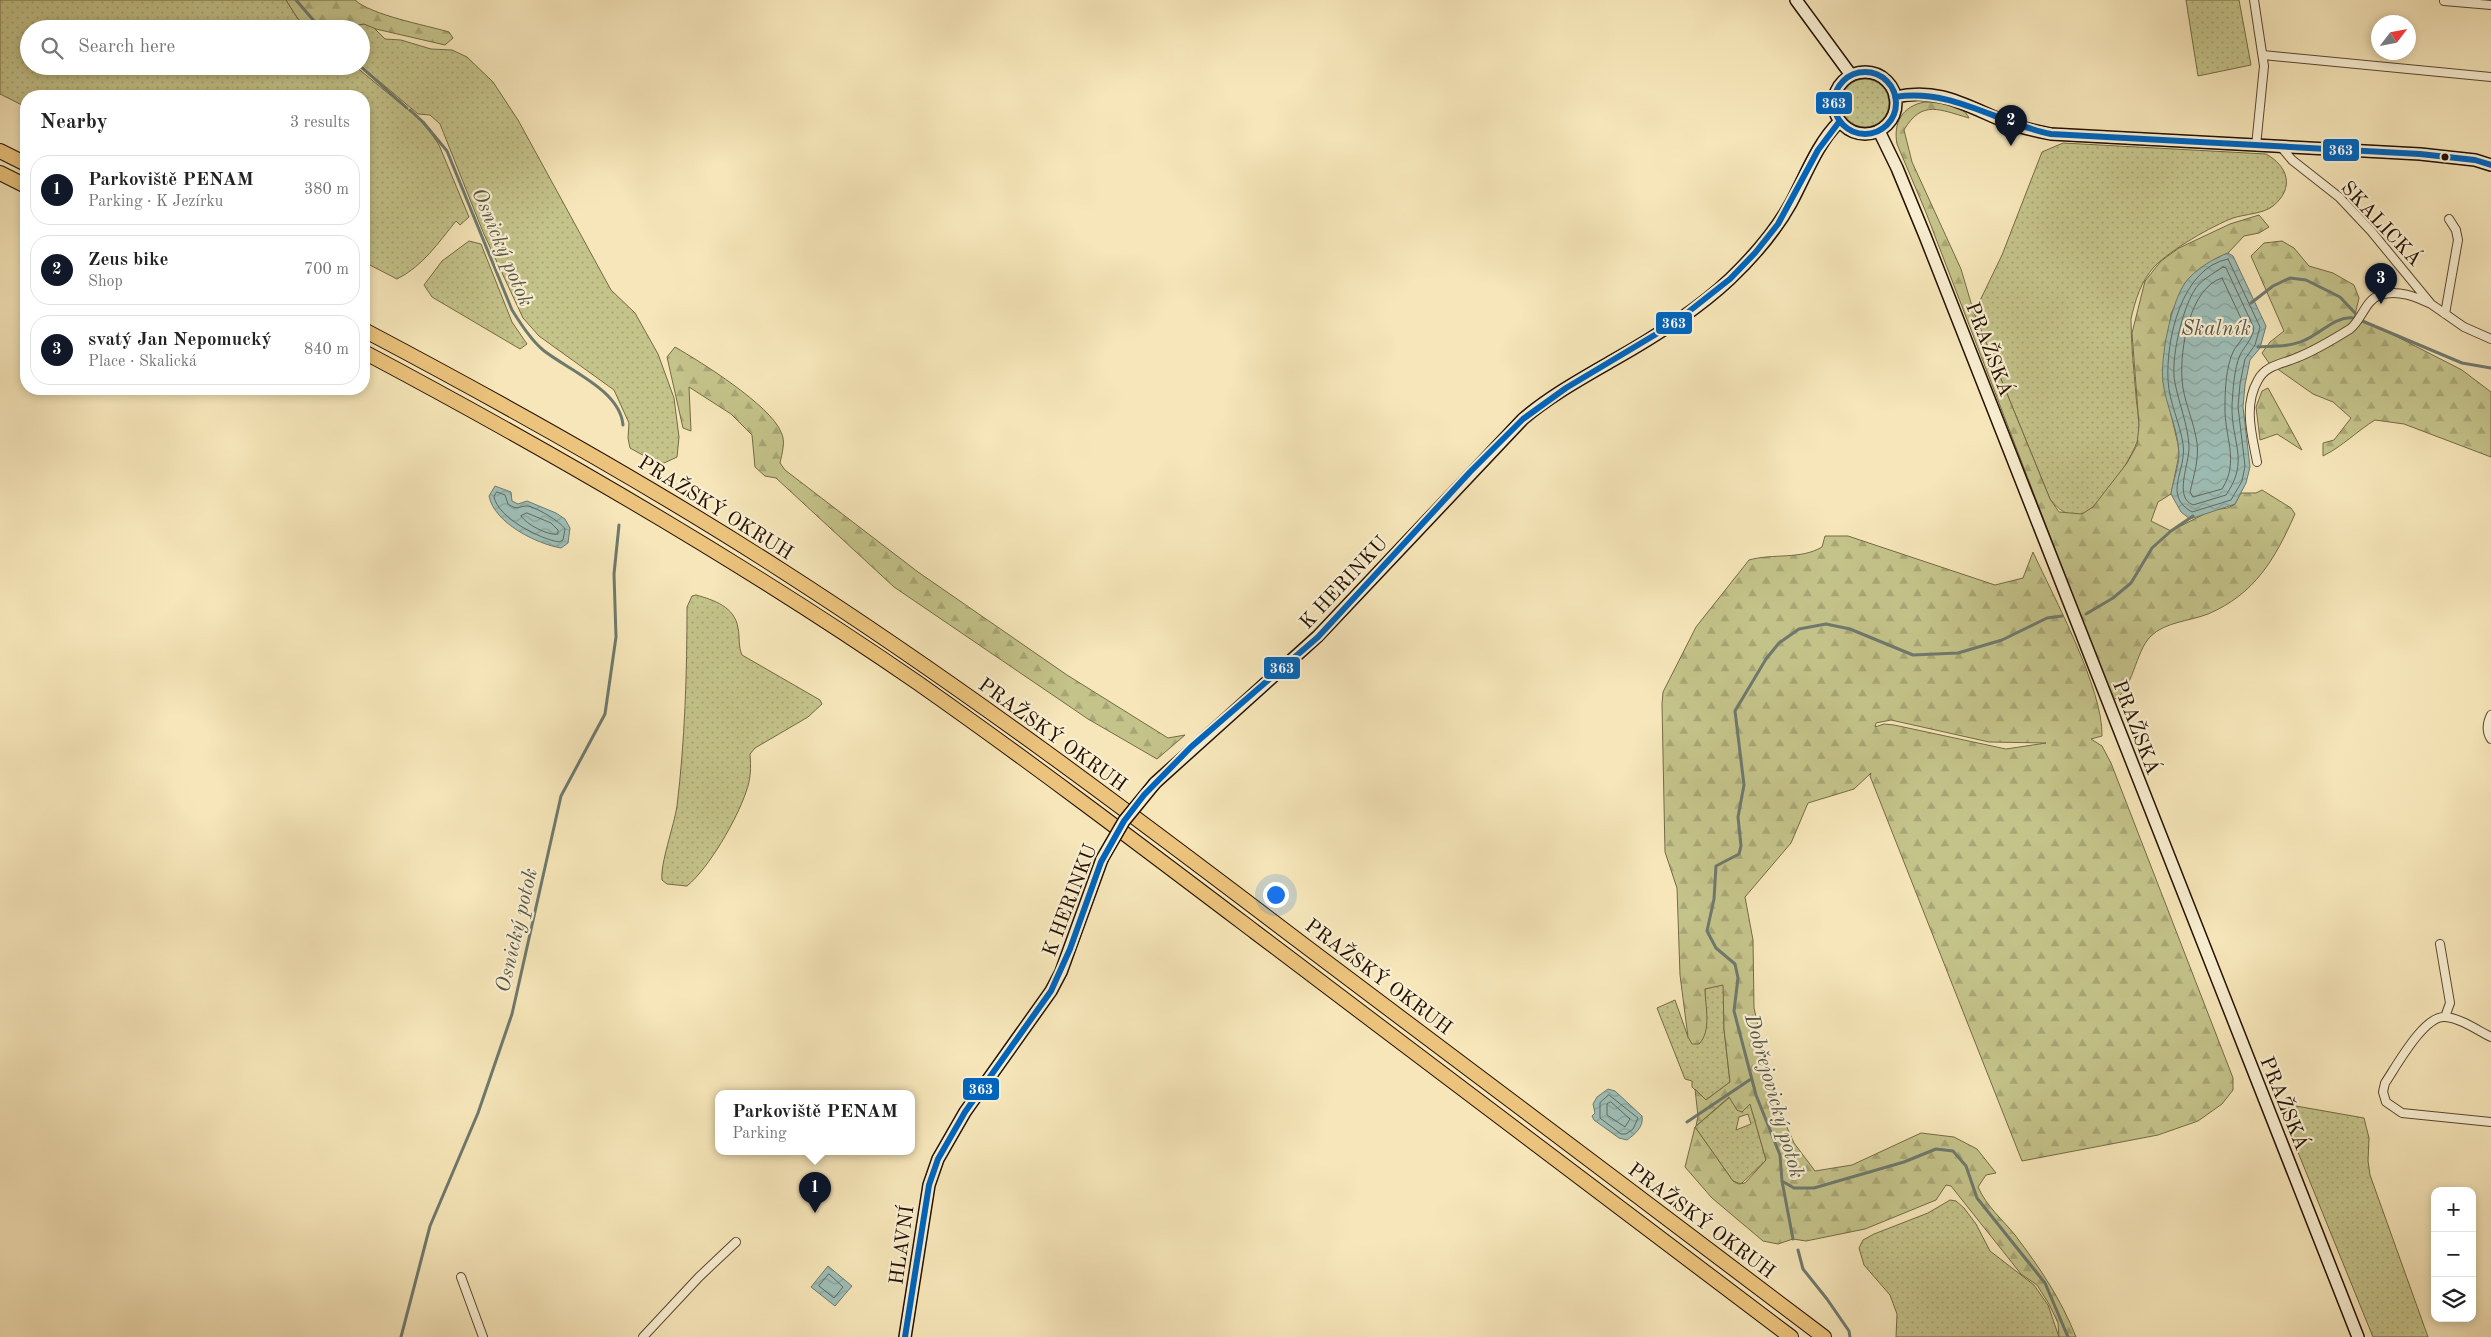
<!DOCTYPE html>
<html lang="en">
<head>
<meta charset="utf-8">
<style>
  :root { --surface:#fff; --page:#f6f6f6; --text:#222; --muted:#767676; --line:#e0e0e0; --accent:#111827 }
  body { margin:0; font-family:"Old Standard TT",serif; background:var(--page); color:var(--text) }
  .controls { position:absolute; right:15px; bottom:15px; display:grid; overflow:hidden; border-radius:10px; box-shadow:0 2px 8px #0003 }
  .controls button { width:45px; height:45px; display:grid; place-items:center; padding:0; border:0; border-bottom:1px solid var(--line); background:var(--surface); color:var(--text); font:25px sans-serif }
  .compass { position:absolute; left:2371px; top:15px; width:45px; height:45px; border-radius:50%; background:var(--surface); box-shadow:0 2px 8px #0003; rotate:58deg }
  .you { position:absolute; left:1275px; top:894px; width:18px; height:18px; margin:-12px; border:4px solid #fff; border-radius:50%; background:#1a73e8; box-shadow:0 0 0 8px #1a73e833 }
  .badge { display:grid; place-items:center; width:32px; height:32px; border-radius:50%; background:var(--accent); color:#fff; font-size:16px; font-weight:700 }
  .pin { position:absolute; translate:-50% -41px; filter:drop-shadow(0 1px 2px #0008) }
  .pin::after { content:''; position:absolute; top:26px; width:18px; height:15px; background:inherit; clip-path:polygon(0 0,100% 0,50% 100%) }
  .popup { position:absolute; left:715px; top:1090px; width:200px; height:65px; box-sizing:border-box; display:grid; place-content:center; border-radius:10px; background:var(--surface); filter:drop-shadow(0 1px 4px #0005); font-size:16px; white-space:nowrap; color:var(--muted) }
  .popup b { font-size:19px; color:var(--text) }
  .popup::after { content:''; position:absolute; left:50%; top:100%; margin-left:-10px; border:10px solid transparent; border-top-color:var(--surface) }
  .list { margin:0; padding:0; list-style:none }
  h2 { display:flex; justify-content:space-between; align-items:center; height:65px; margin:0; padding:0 20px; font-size:21px }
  h2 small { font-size:16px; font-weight:400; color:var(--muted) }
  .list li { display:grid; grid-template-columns:32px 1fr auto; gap:15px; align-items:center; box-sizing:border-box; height:70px; margin:0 10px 10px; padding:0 10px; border:1px solid var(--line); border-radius:20px }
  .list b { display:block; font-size:19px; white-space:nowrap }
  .list p { margin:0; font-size:16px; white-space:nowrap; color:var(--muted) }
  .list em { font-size:16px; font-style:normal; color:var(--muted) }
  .icon { flex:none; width:28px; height:28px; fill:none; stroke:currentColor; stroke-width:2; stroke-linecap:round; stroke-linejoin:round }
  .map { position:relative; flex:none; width:2491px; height:1337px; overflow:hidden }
  .search { position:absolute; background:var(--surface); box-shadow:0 2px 8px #0003; left:20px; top:20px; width:350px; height:55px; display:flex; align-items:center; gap:12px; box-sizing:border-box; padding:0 18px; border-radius:28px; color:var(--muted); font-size:19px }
  .panel { position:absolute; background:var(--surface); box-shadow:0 2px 8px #0003; left:20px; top:90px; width:350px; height:305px; border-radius:20px }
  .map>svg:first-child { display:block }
  .grass { fill:url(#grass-dots); stroke:#746a45; fill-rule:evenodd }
  .forest { fill:url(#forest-firs); stroke:#746a45; fill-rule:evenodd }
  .water { fill:url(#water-waves); stroke:#6e796e }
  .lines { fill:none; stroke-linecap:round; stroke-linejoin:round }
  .shore { stroke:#62685c; stroke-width:1 }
  .stream { stroke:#6e796e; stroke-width:3 }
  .street-casing { stroke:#59462e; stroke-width:10 }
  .secondary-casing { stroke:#251100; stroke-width:14 }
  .highway-casing { stroke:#251100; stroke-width:16 }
  .street { stroke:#f9efd2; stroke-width:8 }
  .secondary { stroke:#f9efd2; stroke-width:11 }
  .highway { stroke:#ebc37c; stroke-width:14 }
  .secondary-bridge-casing { stroke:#251100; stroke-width:14; stroke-linecap:butt }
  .secondary-bridge { stroke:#f9efd2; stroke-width:11 }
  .bus-1-casing { stroke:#f9efd2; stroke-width:10 }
  .bus-1 { stroke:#0065bd; stroke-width:6 }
  .bus-dot { fill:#251100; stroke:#f9efd2; stroke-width:2 }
  .labels { text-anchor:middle; stroke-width:4.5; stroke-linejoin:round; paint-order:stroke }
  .street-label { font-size:20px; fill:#251100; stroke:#f9efd2 }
  .water-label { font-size:21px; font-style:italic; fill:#555649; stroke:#f9efd2 }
  .line-badge { stroke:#f9efd2; stroke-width:2 }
  .badge-label { font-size:14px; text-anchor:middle; font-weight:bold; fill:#fff }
</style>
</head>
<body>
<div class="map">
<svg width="2491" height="1337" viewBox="0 0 2491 1337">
  <defs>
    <pattern id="grass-dots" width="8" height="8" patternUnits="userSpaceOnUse" patternTransform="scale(1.25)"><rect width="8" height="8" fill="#c4c38a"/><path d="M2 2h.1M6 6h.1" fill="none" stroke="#a8a675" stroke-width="1.8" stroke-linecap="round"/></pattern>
    <pattern id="forest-firs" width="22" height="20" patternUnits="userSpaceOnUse" patternTransform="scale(1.25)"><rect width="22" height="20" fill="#c4c38a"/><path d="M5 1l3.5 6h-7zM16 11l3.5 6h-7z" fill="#a8a675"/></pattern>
    <pattern id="water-waves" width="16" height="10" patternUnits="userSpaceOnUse" patternTransform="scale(1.25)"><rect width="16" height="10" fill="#9ebeb7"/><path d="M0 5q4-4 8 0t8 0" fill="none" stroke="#88a29c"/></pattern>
  </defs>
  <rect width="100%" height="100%" fill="#f6e6b9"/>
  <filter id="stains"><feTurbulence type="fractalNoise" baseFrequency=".004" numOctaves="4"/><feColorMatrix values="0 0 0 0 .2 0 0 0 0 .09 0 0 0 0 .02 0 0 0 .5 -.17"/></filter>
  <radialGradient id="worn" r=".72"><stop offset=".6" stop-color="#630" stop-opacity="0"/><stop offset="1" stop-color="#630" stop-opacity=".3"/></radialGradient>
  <path class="grass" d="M0,0H286L298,19L310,29H29V66H355L418,118L431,133L439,145L469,217L460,225L456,221C438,243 423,266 397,279L364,262V96H26V107L0,94Z
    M2186,0H2239L2251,65L2198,76Z
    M364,24L373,27L385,39L401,40L431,49L452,50L467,57L493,82L518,120L611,290L635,313L658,354L674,398L679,437L677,457L662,464L657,463L630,448L628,438L629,423L614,390L539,336L523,318L483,232L440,124L430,115L418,114L361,66V29H349L352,26Z
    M1841 103a24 24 0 1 1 48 0a24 24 0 1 1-48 0Z
    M2063,143L2266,154C2288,166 2295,188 2273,206C2263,214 2245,214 2233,218C2212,226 2170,250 2154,267C2141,281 2135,301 2131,319C2131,345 2134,370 2136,396C2137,408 2140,422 2139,434C2138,451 2099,509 2082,514C2068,518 2058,509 2050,499L1974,313L2002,255L2042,152Z
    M469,241L481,244L512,322L527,344L520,349L432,297L424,285L442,261Z
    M696,595C714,600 735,607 738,628C740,637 738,646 742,655L820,700L822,704L808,717L755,748L750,754C751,767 751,779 746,792C737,819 709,868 687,886L667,884L662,880C660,864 674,826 677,806C685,740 687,673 687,607L692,596Z
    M1721,984L1724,985V1029L1730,1082L1706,1100L1692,1087V1081L1685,1079L1657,1008L1675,1000L1688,1037L1706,1019L1705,989Z
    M1730,1097L1737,1110L1742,1111L1750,1103L1766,1160L1741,1184L1733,1181L1695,1127ZM1748,1114L1751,1124L1736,1130L1739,1117Z
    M2296,1106L2364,1118L2369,1138L2368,1161L2370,1175L2428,1337H2373L2280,1108Z
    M1950,1200L1956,1201L1964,1208L1976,1224L1990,1251L2034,1285L2048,1305L2059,1337H1896L1897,1314L1890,1295L1864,1265L1859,1248L1863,1240L1874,1234L1928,1213Z"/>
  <path class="forest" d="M286,0H355C371,15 425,25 449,32L453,38L445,45L376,29L364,24L352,26L349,29H310L298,19Z
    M1925,102C1940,103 1962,103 1969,118C1940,110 1922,99 1904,130L1912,162L1961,269L1974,313L2050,499L2059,512L2082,514L2093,507L2127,463L2137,445L2139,425L2132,333L2145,281L2161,261L2179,248L2230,224L2259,215L2269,227L2259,233L2244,236L2228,253L2206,265L2185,283L2171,314L2163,381L2178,444L2179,455L2171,494L2158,502L2151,521L2171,531L2212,510L2228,508L2235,504L2241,493H2256L2262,490L2291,508L2295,514C2275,559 2255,594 2208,614C2190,621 2165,622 2151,636C2135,651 2133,692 2113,700L1925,210L1897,144C1893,123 1902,106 1925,102Z
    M2282,241L2294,248L2309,266L2333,273L2354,285L2359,298L2354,319L2380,328L2462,370L2491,392V457L2404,424L2375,420C2357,431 2343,446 2323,456V443L2334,440L2351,418L2333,402L2313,394L2269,363L2262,353L2270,342L2284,331L2251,256L2264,243Z
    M675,347C701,362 770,405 781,432C786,441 782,453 780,463L785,470L918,572L1067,675L1168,738L1185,735L1157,759L1088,719L894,587L776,478L765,476L755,467L752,435L731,414L689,387L691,431L683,428L667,357Z
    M2268,388L2302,450L2277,434L2260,440L2256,407L2262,391Z
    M1825,536H1848L1995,585L2023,578L2033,552C2054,598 2103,688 2102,736L2091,739L2102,746L2111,763L2233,1078V1090L2222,1104L2198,1121L2158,1135L2022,1161L1870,776L1871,773L1854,789L1808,803L1791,843L1745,897L1753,940L1754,1008L1770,1080L1777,1105L1794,1143L1815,1171L1852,1165L1921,1133L1954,1137L1977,1149L1996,1173L1986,1175L1978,1187C1987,1207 2002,1219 2015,1235C2040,1268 2061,1299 2076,1337H2059L2058,1323L2049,1304L2037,1285L2021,1274L1951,1186L1946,1185L1936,1200L1865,1229L1806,1241L1793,1239L1778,1244L1763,1241L1712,1198L1685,1167L1695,1127L1733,1181L1739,1184L1745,1183L1766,1160L1750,1104L1742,1112L1737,1110L1729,1097L1696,1126L1698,1116L1695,1089L1706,1100L1730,1082L1724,1029L1723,985L1705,989C1705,1005 1712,1031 1699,1044H1692L1688,1037L1680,975L1677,888L1665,852L1662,704L1663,692L1696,627L1749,560C1774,553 1800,560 1822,547ZM1891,720L1989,742L2046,743L2006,749L1894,725L1884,724L1875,727L1876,723Z"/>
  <path class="water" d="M2228,253L2233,256L2266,326L2260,348L2250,360L2245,385L2243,407L2250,467L2246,483L2235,504L2190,519L2181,512L2171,494C2173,481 2179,466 2179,453C2178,429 2166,406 2163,382C2160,358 2171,303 2185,283C2194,270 2214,258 2228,253Z
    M495,486L511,492L512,501L518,504L527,501L556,513L565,519L570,528L568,543L561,548C537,544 494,523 489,496Z
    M1608,1089L1615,1091L1642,1116C1644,1127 1635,1134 1627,1140L1619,1138L1594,1120L1592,1116L1595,1113L1593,1104L1597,1097Z
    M828,1266L852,1286L835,1306L811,1287Z"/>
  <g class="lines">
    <path class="shore" d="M2228,259L2260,327L2255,345L2245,359L2240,384L2238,407L2245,466L2242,481L2231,500L2192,512C2162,495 2187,471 2183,444C2180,423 2169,402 2168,380C2166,340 2181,268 2228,259Z
      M2223,267L2226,268L2254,328C2252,340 2245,345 2240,355C2234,369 2233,390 2232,405C2231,443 2250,460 2226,495L2193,505C2173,497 2190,463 2189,446C2188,425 2179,404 2175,383C2170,361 2182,310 2194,291C2199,281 2214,273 2223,267Z
      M2222,278L2246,329C2244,339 2237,344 2233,352C2226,367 2225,390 2225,406C2224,437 2240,461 2222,489L2193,497L2190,492C2194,475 2199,459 2197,443C2194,421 2183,400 2182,379C2180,350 2189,288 2222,278Z
      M497,492L505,495L508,504C518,511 518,506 527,506C536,507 561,522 565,529L563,540L559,542C540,539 498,518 494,497Z
      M527,513L551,523L558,530V534C548,536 526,524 521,516Z
      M1609,1095L1638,1118L1633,1129L1626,1134H1621L1600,1118V1103Z
      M1611,1102L1630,1119L1625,1127L1607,1115V1104Z
      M829,1274L843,1287L834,1298L819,1286Z"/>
    <path class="stream" d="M296,0L321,29
      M360,66L407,108
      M410,110L423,122L447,151L512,310C521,324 531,340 543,350C568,370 620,390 623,425
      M2251,303L2273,286L2290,278L2306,280L2340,297L2355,313
      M2360,320L2462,363L2491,368
      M2258,347C2273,346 2290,347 2305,340C2322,333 2334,316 2354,318
      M2086,614L2113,598L2131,583L2152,548L2171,531L2193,516
      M1687,1122L1751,1079
      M1782,1181L1794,1188H1814L1904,1162L1936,1149L1953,1151L1966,1166L1977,1198L2045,1283L2068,1337
      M1793,1239L1782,1181L1780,1155L1756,1095L1734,1011L1738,978L1735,964L1716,948L1707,931L1714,899L1716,866L1739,854L1741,846L1738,817L1744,785L1735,711L1766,659L1779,643L1799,629L1826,624L1850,629L1913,655L1958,653L2002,640L2047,618L2062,616
      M1798,1250L1803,1269L1827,1299L1849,1331L1850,1337
      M401,1337L430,1226L478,1113L512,1014L561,796L605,714L616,637L614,574L619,525"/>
    <g class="street-casing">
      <path id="street" d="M2254,0L2264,66L2256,146
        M2444,1L2491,5
        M2263,55L2491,77
        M2282,148L2292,160L2339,197L2371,231L2431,304L2464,327L2491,339
        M2445,314L2458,240L2456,230L2449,219
        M2257,462C2252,435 2243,406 2258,380C2266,365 2282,364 2296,358C2314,351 2334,339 2350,329C2362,320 2365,300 2380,295C2398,289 2416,297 2431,304
        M2491,715C2487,723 2486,731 2491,739
        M2440,944L2450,1003L2445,1017
        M2491,1037C2477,1030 2460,1018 2445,1017C2424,1015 2396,1067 2385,1083L2383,1092L2386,1102L2402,1113L2491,1122
        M461,1277L483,1337
        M643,1337L699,1277L736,1242"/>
    </g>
    <g class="secondary-casing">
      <path id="secondary" d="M1796,0L1851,75
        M1834 103a31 31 0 1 1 62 0a31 31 0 1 1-62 0Z
        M1895,97C1940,87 1966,106 2006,122C2020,128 2036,131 2051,134L2420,154L2475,160L2491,165
        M1879,131L1897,168L1925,236L2358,1337
        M1155,783L1318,636L1523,419C1550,396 1581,379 1612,361C1653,338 1695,312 1730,279C1753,257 1775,232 1791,203C1806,175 1817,144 1839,122
        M905,1337L929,1185L938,1159L965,1112L1051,991L1061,972L1102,859"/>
    </g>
    <g class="highway-casing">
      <path id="highway" d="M0,151L26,164
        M0,173L26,186
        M364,330C506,405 646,483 781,570C962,686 1133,815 1304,945C1477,1075 1651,1206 1824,1337
        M364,352C554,453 741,561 918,683C1032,763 1144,848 1255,932C1434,1066 1612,1202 1791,1337"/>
    </g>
    <use href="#street" class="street"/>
    <use href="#secondary" class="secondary"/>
    <use href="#highway" class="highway"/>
    <g class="secondary-bridge-casing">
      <path id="secondary-bridge" d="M1102,859L1124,821L1155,783"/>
    </g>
    <use href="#secondary-bridge" class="secondary-bridge"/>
    <g class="bus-1-casing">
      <path id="bus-1" d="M1834 103a31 31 0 1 1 62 0a31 31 0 1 1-62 0Z
        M1895,97C1953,88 1996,123 2051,134L2420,154L2475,160L2491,165
        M905,1337L929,1185L938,1159L965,1112L1051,991L1070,949L1101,862L1124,821L1144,795L1191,747L1318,637L1470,472L1523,419L1566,388L1673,324L1730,279L1755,253L1778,224L1818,150L1839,122"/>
    </g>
    <use href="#bus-1" class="bus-1"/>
  </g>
  <circle class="bus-dot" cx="2445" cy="157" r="4.5"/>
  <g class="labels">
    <g class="street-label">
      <text transform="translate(2382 223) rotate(47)" y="7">SKALICKÁ</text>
      <text transform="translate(1990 349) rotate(69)" y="7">PRAŽSKÁ</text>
      <text transform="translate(716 507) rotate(32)" y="7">PRAŽSKÝ OKRUH</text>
      <text transform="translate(1343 582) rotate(-47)" y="7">K HERINKU</text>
      <text transform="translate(2137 727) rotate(69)" y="7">PRAŽSKÁ</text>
      <text transform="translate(1053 734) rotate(36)" y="7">PRAŽSKÝ OKRUH</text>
      <text transform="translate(1069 900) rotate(-69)" y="7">K HERINKU</text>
      <text transform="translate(1379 976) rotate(37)" y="7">PRAŽSKÝ OKRUH</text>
      <text transform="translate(2285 1103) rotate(68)" y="7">PRAŽSKÁ</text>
      <text transform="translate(1702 1220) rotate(37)" y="7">PRAŽSKÝ OKRUH</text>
      <text transform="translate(901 1245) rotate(-82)" y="7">HLAVNÍ</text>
    </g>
    <g class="water-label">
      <text transform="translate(503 247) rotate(67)" y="7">Osnický potok</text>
      <text x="2216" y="335">Skalník</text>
      <text transform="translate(516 930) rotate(-77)" y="7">Osnický potok</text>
      <text transform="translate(1775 1096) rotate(74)" y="7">Dobřejovický potok</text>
    </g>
  </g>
  <g class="line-badge">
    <rect x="1815" y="91" width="38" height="24" rx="5" fill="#0065bd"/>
    <rect x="2322" y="138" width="38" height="24" rx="5" fill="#0065bd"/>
    <rect x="1655" y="311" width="38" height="24" rx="5" fill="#0065bd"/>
    <rect x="1263" y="656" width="38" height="24" rx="5" fill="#0065bd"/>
    <rect x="962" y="1077" width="38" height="24" rx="5" fill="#0065bd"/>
  </g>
  <g class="badge-label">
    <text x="1834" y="108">363</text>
    <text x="2341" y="155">363</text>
    <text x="1674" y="328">363</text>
    <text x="1282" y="673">363</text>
    <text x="981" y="1094">363</text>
  </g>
  <rect width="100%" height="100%" filter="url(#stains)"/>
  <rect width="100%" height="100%" fill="url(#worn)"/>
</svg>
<div class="controls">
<button>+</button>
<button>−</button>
<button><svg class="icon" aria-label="layers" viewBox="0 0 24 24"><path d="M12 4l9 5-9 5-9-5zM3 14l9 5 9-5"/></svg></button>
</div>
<svg class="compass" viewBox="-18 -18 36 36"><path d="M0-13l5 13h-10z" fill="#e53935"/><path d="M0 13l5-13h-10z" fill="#767676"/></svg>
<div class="you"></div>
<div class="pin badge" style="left:815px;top:1213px">1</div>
<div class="popup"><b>Parkoviště PENAM</b>Parking</div>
<div class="pin badge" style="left:2011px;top:146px">2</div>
<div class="pin badge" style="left:2381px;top:304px">3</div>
<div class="search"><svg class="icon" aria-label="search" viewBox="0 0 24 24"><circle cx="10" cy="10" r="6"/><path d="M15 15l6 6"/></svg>Search here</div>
<section class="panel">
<h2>Nearby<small>3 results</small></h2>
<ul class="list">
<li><span class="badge">1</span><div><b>Parkoviště PENAM</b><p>Parking · K Jezírku</p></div><em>380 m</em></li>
<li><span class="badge">2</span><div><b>Zeus bike</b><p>Shop</p></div><em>700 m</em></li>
<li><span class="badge">3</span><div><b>svatý Jan Nepomucký</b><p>Place · Skalická</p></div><em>840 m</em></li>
</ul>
</section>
</div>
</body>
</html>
